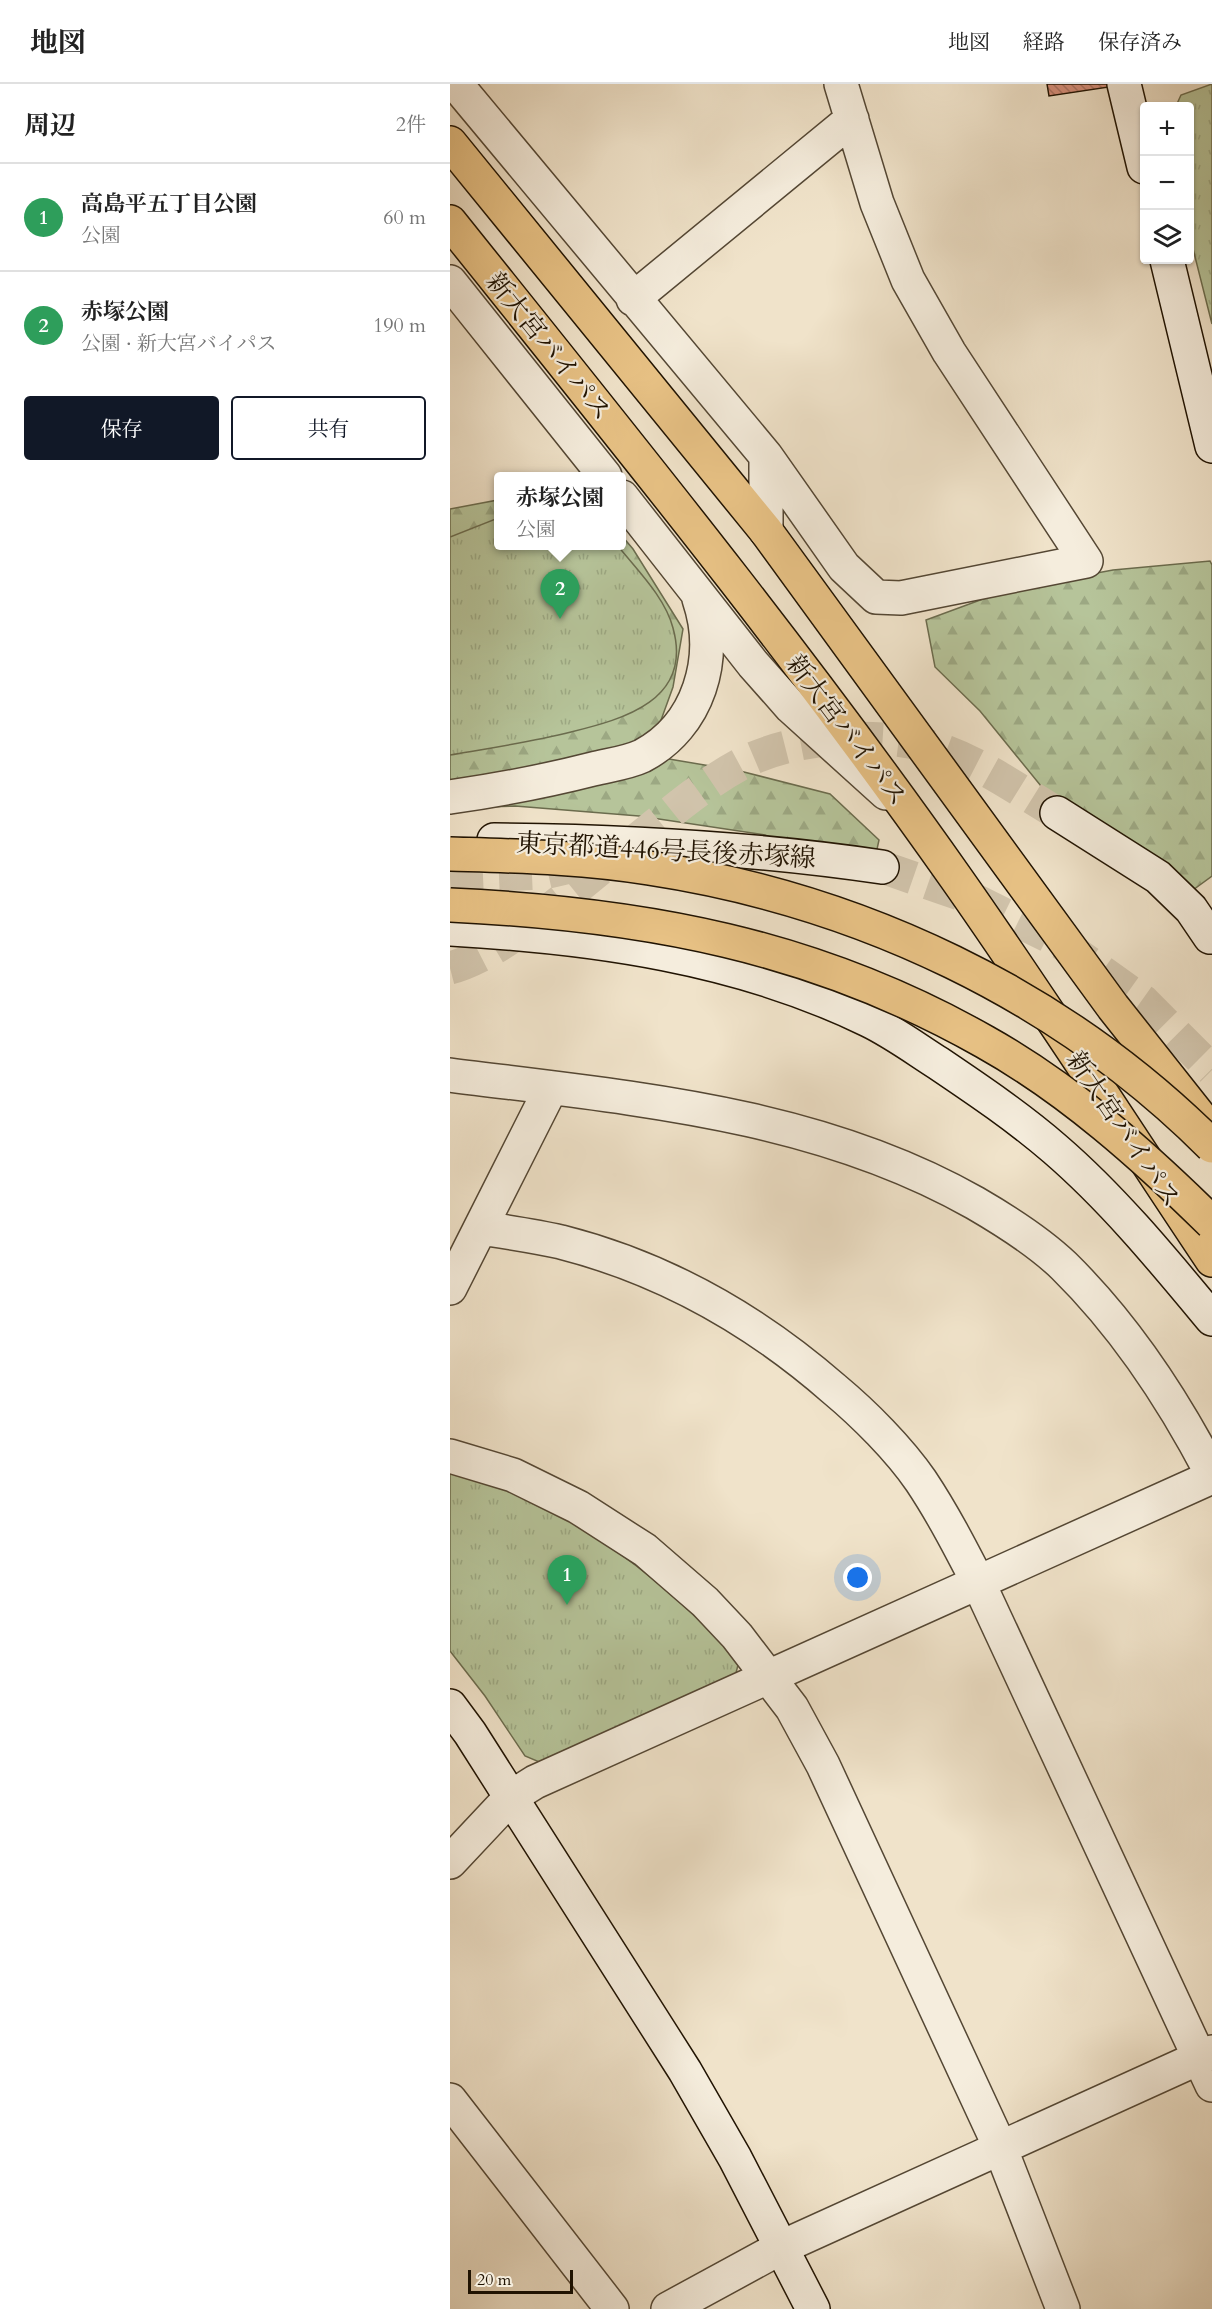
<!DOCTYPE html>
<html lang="ja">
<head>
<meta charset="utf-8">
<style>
  :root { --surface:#fff; --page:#f2f2f2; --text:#222; --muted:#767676; --line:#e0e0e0; --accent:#111827 }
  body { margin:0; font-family:Cardo,"Noto Serif JP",serif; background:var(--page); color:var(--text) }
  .controls { position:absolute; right:18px; top:18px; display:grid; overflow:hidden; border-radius:6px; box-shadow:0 2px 4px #0004 }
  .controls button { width:54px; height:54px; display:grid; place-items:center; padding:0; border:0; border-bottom:2px solid var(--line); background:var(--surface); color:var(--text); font:30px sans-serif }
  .scale { position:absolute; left:18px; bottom:15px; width:105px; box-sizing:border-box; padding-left:6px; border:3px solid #201302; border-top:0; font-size:16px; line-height:21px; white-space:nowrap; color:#201302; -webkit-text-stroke:4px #f5eddd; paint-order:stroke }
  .you { position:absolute; left:408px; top:1494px; width:21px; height:21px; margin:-15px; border:4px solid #fff; border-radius:50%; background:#1a73e8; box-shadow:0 0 0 9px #1a73e833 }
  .badge { display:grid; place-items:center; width:39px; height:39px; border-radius:50%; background:var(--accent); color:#fff; font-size:20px; font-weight:700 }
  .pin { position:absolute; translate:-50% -50px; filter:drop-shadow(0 2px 3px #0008) }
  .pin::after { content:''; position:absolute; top:32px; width:21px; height:18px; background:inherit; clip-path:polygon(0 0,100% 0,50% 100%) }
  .popup { position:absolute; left:44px; top:388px; width:132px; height:78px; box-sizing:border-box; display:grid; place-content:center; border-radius:6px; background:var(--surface); filter:drop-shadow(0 2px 4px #0005); font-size:20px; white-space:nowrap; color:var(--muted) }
  .popup b { font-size:22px; color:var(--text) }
  .popup::after { content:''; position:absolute; left:50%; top:100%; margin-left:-12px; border:12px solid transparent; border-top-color:var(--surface) }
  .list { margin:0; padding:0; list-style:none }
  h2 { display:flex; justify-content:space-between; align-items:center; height:78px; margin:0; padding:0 24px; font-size:26px }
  h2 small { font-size:20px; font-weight:400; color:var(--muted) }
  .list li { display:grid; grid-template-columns:39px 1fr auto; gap:18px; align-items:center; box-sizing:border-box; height:108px; padding:0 24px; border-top:2px solid var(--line) }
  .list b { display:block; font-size:22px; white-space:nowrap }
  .list p { margin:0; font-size:20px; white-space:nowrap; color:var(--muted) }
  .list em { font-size:20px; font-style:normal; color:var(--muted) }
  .actions { display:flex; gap:12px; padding:18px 24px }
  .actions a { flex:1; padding:14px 0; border:2px solid var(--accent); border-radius:6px; text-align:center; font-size:21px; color:var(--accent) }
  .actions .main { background:var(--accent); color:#fff }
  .icon { flex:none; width:33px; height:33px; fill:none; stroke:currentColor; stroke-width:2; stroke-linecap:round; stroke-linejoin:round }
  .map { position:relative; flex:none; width:762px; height:2225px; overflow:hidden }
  header { display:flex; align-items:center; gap:36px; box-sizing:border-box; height:84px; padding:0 30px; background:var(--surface); border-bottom:2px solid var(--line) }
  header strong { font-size:28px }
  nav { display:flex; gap:33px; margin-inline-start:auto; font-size:21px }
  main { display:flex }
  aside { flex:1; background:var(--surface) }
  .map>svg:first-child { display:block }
  .forest { fill:url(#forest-firs); stroke:#6b6c4e; stroke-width:1.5 }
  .park { fill:url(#park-tufts); stroke:#6b6c4e; stroke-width:1.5 }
  .building { fill:url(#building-back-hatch); stroke:#201302; stroke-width:1.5 }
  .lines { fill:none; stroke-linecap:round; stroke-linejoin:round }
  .street-tunnel { stroke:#d1c4ac; stroke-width:33; stroke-dasharray:33 16; stroke-linecap:butt }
  .secondary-tunnel { stroke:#d1c4ac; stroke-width:33; stroke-dasharray:33 16; stroke-linecap:butt }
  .street-casing { stroke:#544734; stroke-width:36 }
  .secondary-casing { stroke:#201302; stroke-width:36 }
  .highway-casing { stroke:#201302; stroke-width:36 }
  .street { stroke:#f5eddd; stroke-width:33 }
  .secondary { stroke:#f5eddd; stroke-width:33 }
  .highway { stroke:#e8c285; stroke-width:33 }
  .highway-bridge-casing { stroke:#201302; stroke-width:36; stroke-linecap:butt }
  .highway-bridge { stroke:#e8c285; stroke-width:33 }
  .labels { text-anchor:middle; stroke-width:4.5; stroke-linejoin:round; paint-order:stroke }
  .street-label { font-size:26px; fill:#201302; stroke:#f5eddd }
</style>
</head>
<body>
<header>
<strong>地図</strong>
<nav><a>地図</a><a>経路</a><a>保存済み</a></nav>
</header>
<main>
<aside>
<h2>周辺<small>2件</small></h2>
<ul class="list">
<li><span class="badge" style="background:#2e9e5b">1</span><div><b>高島平五丁目公園</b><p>公園</p></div><em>60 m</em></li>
<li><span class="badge" style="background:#2e9e5b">2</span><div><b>赤塚公園</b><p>公園 · 新大宮バイパス</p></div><em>190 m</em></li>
</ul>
<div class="actions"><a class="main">保存</a><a>共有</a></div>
</aside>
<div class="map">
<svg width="762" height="2225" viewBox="0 0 762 2225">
  <defs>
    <pattern id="forest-firs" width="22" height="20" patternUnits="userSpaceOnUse" patternTransform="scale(1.5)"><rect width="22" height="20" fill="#b6c49a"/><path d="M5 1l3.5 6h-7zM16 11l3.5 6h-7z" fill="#9ca883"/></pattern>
    <pattern id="park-tufts" width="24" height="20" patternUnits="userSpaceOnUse" patternTransform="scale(1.5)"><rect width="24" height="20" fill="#b6c49a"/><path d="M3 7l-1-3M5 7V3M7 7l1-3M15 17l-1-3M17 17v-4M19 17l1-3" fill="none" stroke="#9ca883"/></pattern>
    <pattern id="building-back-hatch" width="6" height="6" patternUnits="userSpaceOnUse" patternTransform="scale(1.5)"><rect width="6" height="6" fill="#d78f7b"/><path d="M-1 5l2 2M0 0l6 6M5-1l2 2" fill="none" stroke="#ae7463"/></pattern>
  </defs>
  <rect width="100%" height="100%" fill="#f0e3ca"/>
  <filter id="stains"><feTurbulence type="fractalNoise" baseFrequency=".00333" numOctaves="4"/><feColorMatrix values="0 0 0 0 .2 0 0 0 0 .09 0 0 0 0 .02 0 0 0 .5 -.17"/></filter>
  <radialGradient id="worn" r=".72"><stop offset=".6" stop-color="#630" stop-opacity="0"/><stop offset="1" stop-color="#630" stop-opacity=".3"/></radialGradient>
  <path class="forest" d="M48,416V462H172V452L183,465L233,545L223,603L202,661L219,675L290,687L380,710L429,756L421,793L407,791L315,751L189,732L65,722L0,724V425Z
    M760,477L762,481V792L743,806L641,757L591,702L530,627L485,583L476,536L560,505L663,486Z"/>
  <path class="park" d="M762,0V240L740,153V22H726L731,11Z
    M48,434V462H168C187,486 215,513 223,544C243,616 174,635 121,648C81,658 41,664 0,671V453Z
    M0,1387C115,1417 210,1491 289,1577L285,1593L94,1680L75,1672L35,1612L0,1567Z"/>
  <path class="building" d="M597,0H658L659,3L599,12Z"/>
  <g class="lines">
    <path class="street-tunnel" d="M0,793L94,789L129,781
      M0,884C54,870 127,802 173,767"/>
    <path class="secondary-tunnel" d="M184,758C218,731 252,701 291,680C343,652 430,647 486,664C530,678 568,706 607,729
      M432,783L521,814L610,858L693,917L762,986"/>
    <g class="street-casing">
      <path id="street" d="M6,0L316,372V447
        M0,198L155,392
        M183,215L402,35
        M316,372L394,483L426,513L451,514L636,477L499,268L458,196L427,119L391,0
        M172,413L303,580L341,623L436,709
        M0,713C48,706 96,697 143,685C159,681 177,679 192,672C249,642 269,574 249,515
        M0,991C179,1014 365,1028 525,1119C556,1137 588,1157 614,1182C675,1242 723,1315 762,1390
        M31,1144C57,1148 85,1152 111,1158C213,1184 305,1236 384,1305C414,1330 449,1365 471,1397C493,1430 511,1465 529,1500L762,2001
        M0,1204L101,1004
        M0,1372L63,1391L128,1423L195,1466L255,1518L287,1552L342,1624L373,1681L550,2063L613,2225
        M0,1778L61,1713L85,1698L762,1393
        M0,2016L162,2225
        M218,2225L332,2163L762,1968"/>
    </g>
    <g class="secondary-casing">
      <path id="secondary" d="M674,0L694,83
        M717,176L762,362
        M607,729L708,793L741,825L760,853L762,852
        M44,756C174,757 303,764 432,783
        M0,845C143,853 289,873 418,936C443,948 466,965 488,979C528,1006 568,1033 605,1065C663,1115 713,1176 762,1235
        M0,1622L20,1649L235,1987L285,2074L363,2225"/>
    </g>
    <g class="highway-casing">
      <path id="highway" d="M0,59L316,447L663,923L762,1048
        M0,138C173,354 347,568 506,794C594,919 677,1049 762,1176"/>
    </g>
    <use href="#street" class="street"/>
    <use href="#secondary" class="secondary"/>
    <use href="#highway" class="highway"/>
    <g class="highway-bridge-casing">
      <path id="highway-bridge" d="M0,770C66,772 133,773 199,784C410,816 610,910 762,1062
        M0,821C194,830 364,861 535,958C619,1005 694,1072 762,1139"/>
    </g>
    <use href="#highway-bridge" class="highway-bridge"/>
  </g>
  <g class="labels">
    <g class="street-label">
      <text transform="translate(99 262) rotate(51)" y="9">新大宮バイパス</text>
      <text transform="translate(397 646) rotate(53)" y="9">新大宮バイパス</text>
      <text transform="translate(216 766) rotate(3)" y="9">東京都道446号長後赤塚線</text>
      <text transform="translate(674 1045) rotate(56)" y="9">新大宮バイパス</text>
    </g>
  </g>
  <rect width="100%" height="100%" filter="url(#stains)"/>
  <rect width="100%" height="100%" fill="url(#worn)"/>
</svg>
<div class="controls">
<button>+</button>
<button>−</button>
<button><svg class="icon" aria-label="layers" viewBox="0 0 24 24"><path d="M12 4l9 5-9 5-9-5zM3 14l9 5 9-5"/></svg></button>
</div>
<div class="scale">20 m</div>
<div class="you"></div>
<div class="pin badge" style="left:117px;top:1521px;background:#2e9e5b">1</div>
<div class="pin badge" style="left:110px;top:535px;background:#2e9e5b">2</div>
<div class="popup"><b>赤塚公園</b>公園</div>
</div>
</main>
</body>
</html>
